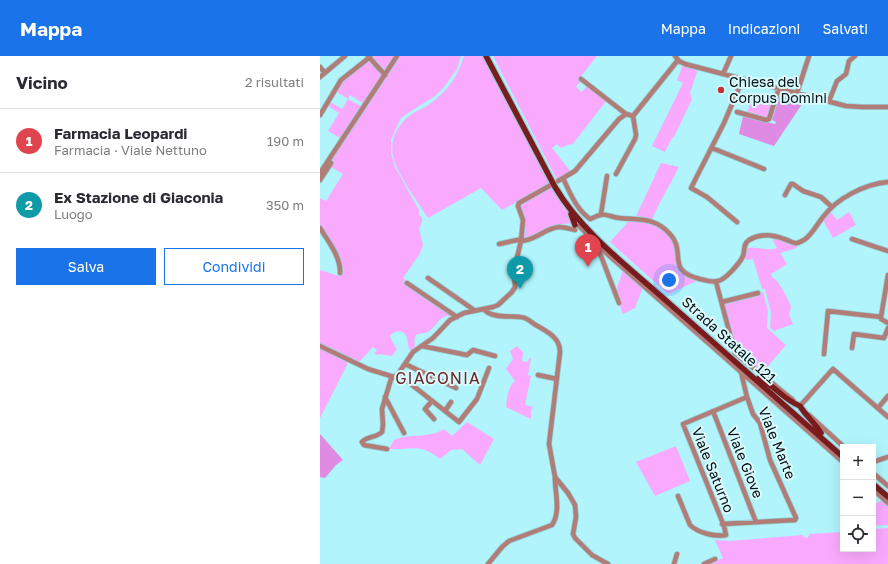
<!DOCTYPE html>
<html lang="it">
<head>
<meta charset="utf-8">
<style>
  :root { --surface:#fff; --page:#f2f2f3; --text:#2b2b33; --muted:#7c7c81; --line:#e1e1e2; --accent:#1a73e8 }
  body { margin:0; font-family:"Golos Text",sans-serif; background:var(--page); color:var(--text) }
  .controls { position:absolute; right:12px; bottom:12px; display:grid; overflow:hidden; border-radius:0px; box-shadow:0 4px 16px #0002 }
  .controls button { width:36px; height:36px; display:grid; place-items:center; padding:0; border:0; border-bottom:1px solid var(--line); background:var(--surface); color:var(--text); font:20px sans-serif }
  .you { position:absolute; left:349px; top:224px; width:14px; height:14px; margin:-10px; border:3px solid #fff; border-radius:50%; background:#1a73e8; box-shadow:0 0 0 6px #1a73e833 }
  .badge { display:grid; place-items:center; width:26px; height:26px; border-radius:50%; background:var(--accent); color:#fff; font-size:13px; font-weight:700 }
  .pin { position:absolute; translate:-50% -33px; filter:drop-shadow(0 1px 2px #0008) }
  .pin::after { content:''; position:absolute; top:21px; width:14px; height:12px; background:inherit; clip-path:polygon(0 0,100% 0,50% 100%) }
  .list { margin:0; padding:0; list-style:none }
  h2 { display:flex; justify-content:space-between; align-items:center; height:52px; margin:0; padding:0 16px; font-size:17px }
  h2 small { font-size:13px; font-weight:400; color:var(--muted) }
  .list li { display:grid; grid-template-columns:26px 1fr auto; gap:12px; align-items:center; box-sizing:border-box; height:64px; padding:0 16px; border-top:1px solid var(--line) }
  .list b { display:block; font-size:15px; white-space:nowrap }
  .list p { margin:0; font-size:13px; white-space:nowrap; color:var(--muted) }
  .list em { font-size:13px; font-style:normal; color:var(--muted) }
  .actions { display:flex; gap:8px; padding:12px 16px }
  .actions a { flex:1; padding:9px 0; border:1px solid var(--accent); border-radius:0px; text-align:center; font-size:14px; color:var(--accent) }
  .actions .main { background:var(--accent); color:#fff }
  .icon { flex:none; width:22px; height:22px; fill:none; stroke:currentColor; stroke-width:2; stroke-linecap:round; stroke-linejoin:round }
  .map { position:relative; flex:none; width:568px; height:508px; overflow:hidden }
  header { display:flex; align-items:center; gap:24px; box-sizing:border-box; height:56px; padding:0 20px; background:var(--accent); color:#fff }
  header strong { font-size:19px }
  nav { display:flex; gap:22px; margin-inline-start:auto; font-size:14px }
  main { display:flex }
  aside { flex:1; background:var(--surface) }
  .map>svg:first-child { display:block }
  .green { fill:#faaafd }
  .forest { fill:#df8be3 }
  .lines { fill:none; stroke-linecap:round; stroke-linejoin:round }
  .minor-casing { stroke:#95cfd7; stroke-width:6 }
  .major-casing { stroke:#95cfd7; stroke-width:8 }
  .minor { stroke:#b27c77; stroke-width:4.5 }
  .major { stroke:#7a1c1d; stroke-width:5.5 }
  .poi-dot { fill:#c23334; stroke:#dafafe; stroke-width:1.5 }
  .labels { text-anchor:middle; stroke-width:4; stroke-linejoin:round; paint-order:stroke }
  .poi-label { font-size:14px; fill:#000f12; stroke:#dafafe; text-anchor:start }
  .street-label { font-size:14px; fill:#000f12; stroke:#dafafe }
  .quarter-label { font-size:16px; letter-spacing:1px; fill:#6d2825; stroke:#dafafe }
</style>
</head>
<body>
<header>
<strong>Mappa</strong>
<nav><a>Mappa</a><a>Indicazioni</a><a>Salvati</a></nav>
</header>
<main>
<aside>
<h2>Vicino<small>2 risultati</small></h2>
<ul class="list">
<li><span class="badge" style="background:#e0444e">1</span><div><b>Farmacia Leopardi</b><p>Farmacia · Viale Nettuno</p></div><em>190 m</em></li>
<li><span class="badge" style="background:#0f9aa8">2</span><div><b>Ex Stazione di Giaconia</b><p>Luogo</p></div><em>350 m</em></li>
</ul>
<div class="actions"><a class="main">Salva</a><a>Condividi</a></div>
</aside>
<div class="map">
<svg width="568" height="508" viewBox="0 0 568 508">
  <rect width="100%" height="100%" fill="#b1f4fc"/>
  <path class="green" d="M52,0H74L64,15Z
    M79,0H141L137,13L124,31L115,40L88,57L81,62L76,72L71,84V97L75,111L99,154V159L102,161V166L99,173L103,189L99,199L83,222L85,223L84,227L133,260C118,258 119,269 108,276C104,278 99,277 96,279C93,284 96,288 94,293L91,295C87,290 88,287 87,282C84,273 74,274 70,280L72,285L77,293L72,300L58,298V299L54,298L57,294L53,291L38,307L13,293L0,289V214L19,220L21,218L16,196L0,170V142L6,145L23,118L11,111L15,106L11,104Z
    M144,0H163L230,128L182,154L161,132L108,162C98,146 82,125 75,107C67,86 77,67 95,56C101,53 107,50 111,47C127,36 139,18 144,0Z
    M173,0H277L258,24L260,26L256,31L262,36L267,30L286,45L252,89L250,88L241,92L237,88L232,92L251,116L237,124Z
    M49,5L62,19L43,47L30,39L28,43L41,50L20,82L8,75L19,57L8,50L10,46L22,53L28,43L17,36L24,24Z
    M363,9L376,13L377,16L370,37L372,43L355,79L351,84L345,96L332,90L363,27L357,24Z
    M433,37L450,42L451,40L456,39L449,60L446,62L427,57Z
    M341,107L359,111C350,129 339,146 332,164L316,160Z
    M231,130L252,161L253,167L234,169L205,182L203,180L201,148Z
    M510,155L517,164L529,156L536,169L513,182L503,164Z
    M310,164C325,165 348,170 354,186C357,193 357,202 358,209L379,224L348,238L290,186Z
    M451,180L476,188L477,192L460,197L467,208L451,218V220L457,225L464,236L471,250L469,259L473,268L454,275L450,272L451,257L445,233H442L433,203L427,204L423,202L428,192C438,191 448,195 457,192Z
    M303,214L323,231L315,252L303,258L295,238Z
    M443,236L448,255L447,272L466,289L443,316L417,296L403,248Z
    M197,290L203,296L202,305L208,306L209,302H211L208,319L211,320L205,349L213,351L211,354V363L186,351C187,341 188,331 195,325L186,313L193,303L190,295Z
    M0,292L28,305L27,309L0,362Z
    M147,366L174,383L160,409L142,393L131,394L120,403C101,387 91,394 69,393L74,384C91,377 108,383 124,373L132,380Z
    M356,390L370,425L335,440L316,406Z
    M562,445L568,450V469L553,470V448Z
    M568,472V508H388L403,502L395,484L409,485L483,479V481L488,482L489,478L523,476V493H553V473Z"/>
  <path class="forest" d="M461,36L486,42L454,90L419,78L423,60L455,68L456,66L452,64Z
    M0,378L23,404L16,409L5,422L0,421Z"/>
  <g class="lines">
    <g class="minor-casing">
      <path id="minor" d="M48,0L65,19
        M355,0L359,5L365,8L526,50L542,51H568
        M0,11L5,17
        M403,18L411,0
        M0,21L25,0
        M261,23L306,58L313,60
        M477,37L489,0
        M509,45L517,25L526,18L529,5L535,0
        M417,56L446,64L449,63L459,32
        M0,59L21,24L50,1
        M392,92L444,113
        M0,117L77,0
        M296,118L315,83L316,79L313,60L358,4
        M243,122C250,137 256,153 270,163C274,162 277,159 281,159C286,157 293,162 299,162C318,164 334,161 349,177C368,196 344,214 380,223C385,224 392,227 398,225C405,224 420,207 423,200C425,194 423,188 429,184C441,177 452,178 464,183C468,184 472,187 475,187C478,188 481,185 484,184C492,179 497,168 503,161C517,142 545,128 568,126
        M0,124L11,107L8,105
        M238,125L255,115L299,63L306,58
        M465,139L471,128H473L483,135L501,141L512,151
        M281,158L287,120
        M417,166L387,141L371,132L404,67L419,32L421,23
        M259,170L285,196L523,406
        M0,172C8,185 21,201 20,217
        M532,183L568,195
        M201,185L203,164L198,150L199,147L231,129
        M276,187L299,247
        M179,188L202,183
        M568,219L561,261V263L568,267
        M108,222L154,254
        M396,226L415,297L473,344
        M87,227L137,261
        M402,246L438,237
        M165,254C170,262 191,260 200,261C206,261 210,265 214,268C226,275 240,281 240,296L229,388L235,421L248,437L255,449L256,461L253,478L255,482L272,499L288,508
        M0,290L48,313L74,321
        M102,290L147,299L153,294L175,300
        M532,292L534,278L564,282L568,272
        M504,298L508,255L561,261
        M85,308L136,332
        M78,318L139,366L157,343L169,312
        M218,319L237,323
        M65,341L84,377
        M112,345L105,353L114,363
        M480,350L513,313L568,361
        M558,352L568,340
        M125,355L131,346
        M393,355L436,466
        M489,359L524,391
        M67,393L44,389L42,386C47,380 56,382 62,376L63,369L62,353L71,323L78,318L93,296L113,282L130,264L144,257L173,251L178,249L192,236L195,231L194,214L201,185C215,185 225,172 239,171C244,171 250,173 255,174
        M553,406L568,401
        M553,417L568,430
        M553,433L568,447
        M358,440L370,469C378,477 395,481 406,479L404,470L363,368L427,341
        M402,468L475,464L476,462L450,404L440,367L433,358L427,341L421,316
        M168,508L182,491L189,485L232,469C241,456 235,437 235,422
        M354,508L357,498
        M384,508L395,503"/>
    </g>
    <g class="major-casing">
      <path id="major" d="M166,0L235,131C263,178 310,212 351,249C408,299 465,350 523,401
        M251,158L255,169
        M439,322C454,329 464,344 480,350C486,360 495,367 501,377
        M553,428L568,441"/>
    </g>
    <use href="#minor" class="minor"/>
    <use href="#major" class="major"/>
  </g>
  <circle class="poi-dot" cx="401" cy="34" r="4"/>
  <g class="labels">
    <g class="poi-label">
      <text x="409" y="31">Chiesa del<tspan x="409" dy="16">Corpus Domini</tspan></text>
    </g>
    <g class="street-label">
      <text transform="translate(409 284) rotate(42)" y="5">Strada Statale 121</text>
      <text transform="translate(457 387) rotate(68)" y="5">Viale Marte</text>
      <text transform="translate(425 407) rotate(68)" y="5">Viale Giove</text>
      <text transform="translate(393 414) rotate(68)" y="5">Viale Saturno</text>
    </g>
    <g class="quarter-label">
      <text x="118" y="328">GIACONIA</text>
    </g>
  </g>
</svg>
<div class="controls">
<button>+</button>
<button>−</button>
<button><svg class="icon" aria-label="locate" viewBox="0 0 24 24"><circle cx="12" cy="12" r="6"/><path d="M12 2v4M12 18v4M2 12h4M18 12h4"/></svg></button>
</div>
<div class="you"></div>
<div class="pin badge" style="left:268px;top:211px;background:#e0444e">1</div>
<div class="pin badge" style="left:200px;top:233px;background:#0f9aa8">2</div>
</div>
</main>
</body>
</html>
